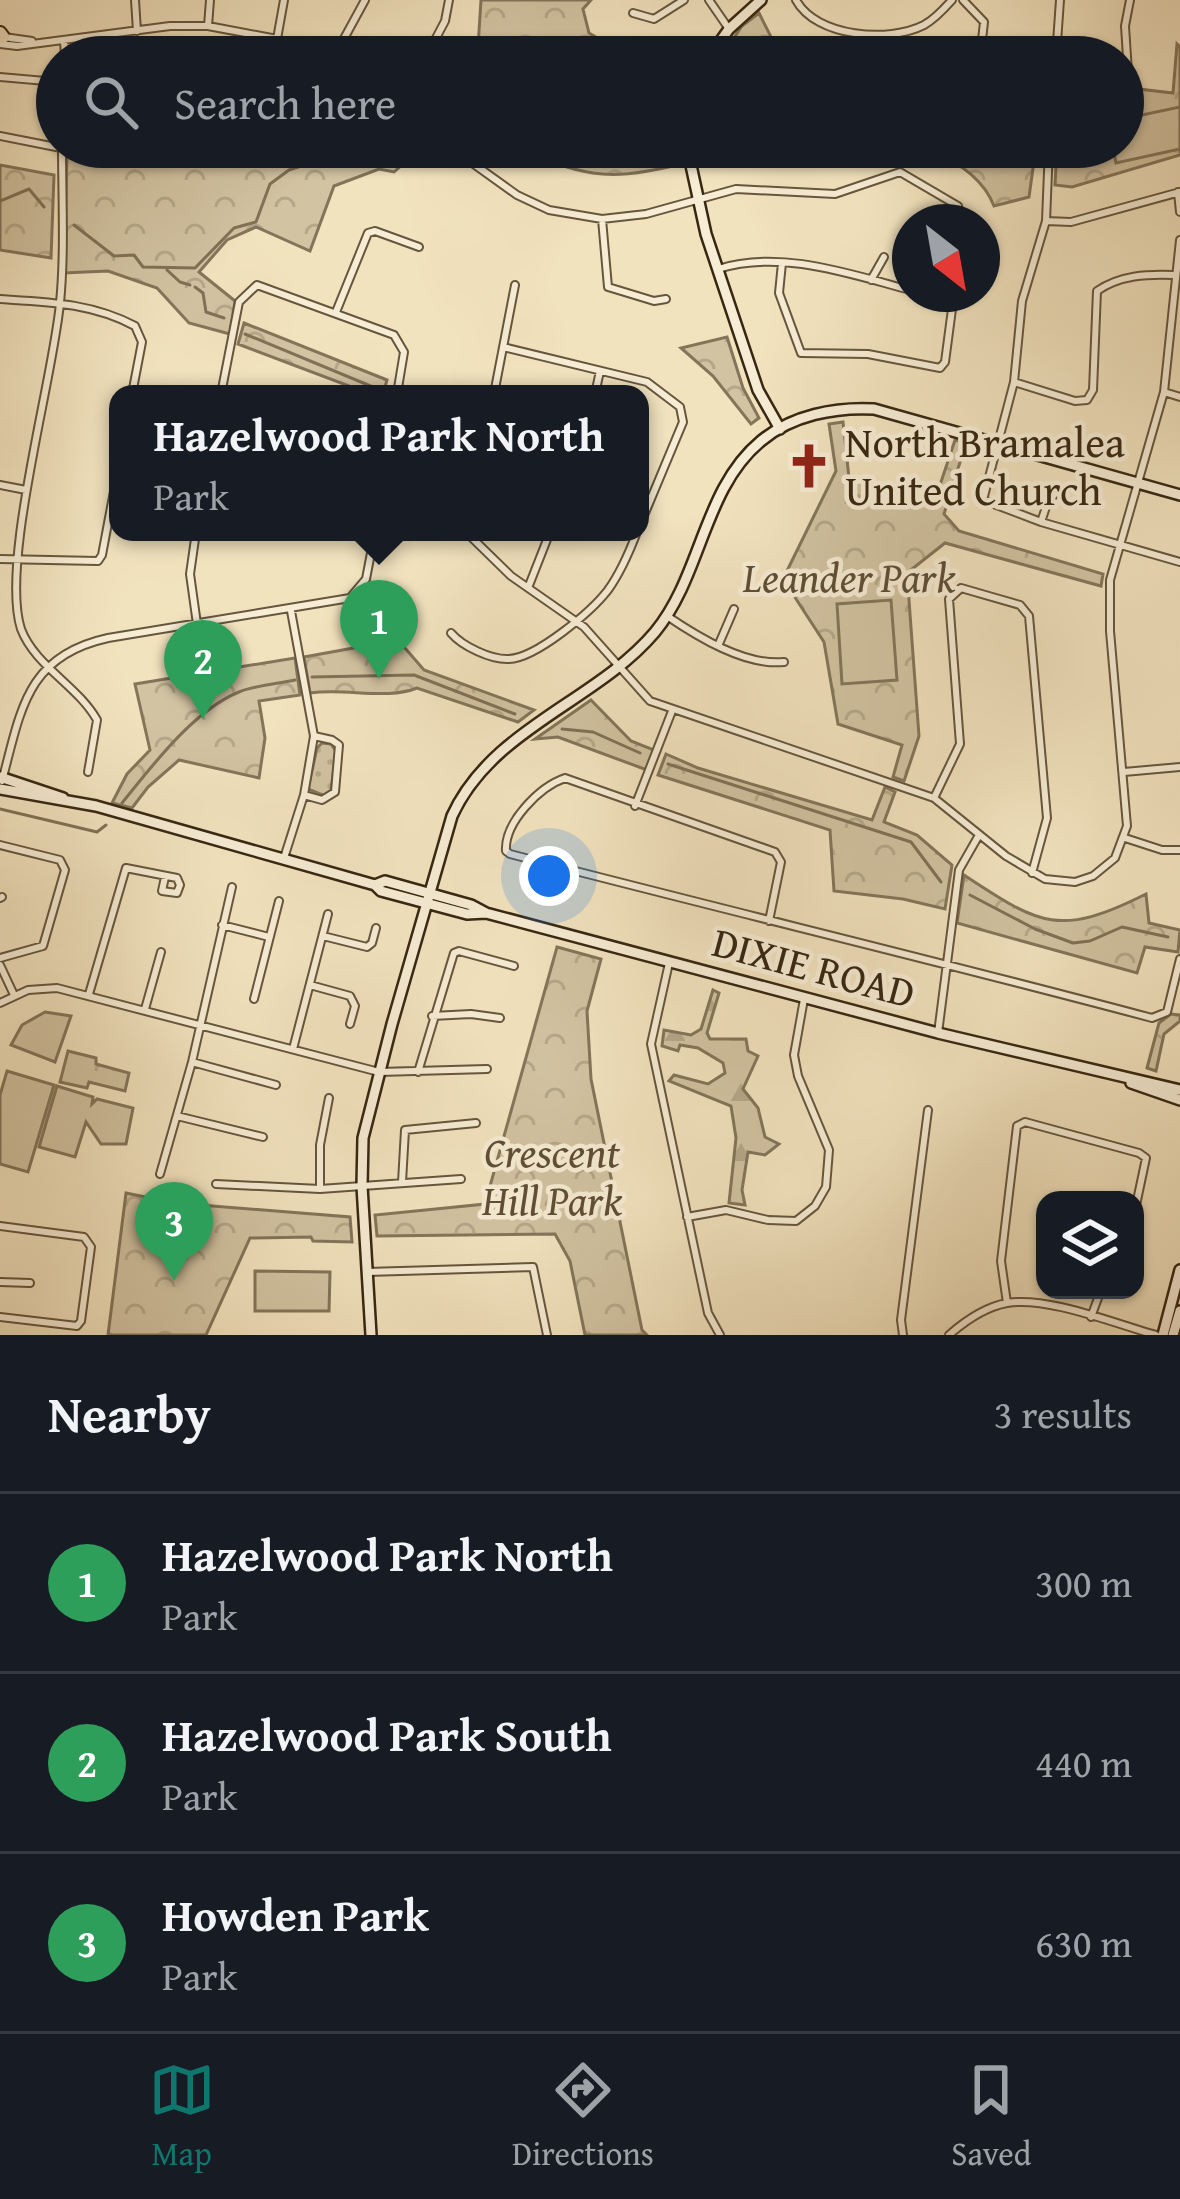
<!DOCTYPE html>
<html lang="en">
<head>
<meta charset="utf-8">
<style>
  :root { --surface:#171b24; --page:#242831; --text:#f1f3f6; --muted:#9ea1a6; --line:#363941; --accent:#0f766e }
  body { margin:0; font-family:"Gentium Book Plus",serif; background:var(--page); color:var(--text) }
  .controls { position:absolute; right:36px; bottom:36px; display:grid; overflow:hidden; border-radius:24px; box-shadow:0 3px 9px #0004 }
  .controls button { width:108px; height:108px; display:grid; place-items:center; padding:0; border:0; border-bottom:3px solid var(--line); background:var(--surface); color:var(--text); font:60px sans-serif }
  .compass { position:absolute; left:892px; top:204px; width:108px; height:108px; border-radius:50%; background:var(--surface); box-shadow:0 3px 9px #0004; rotate:149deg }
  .you { position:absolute; left:549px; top:876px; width:42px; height:42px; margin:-30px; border:9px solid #fff; border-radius:50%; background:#1a73e8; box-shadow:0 0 0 18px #1a73e833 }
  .badge { display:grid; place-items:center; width:78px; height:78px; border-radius:50%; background:var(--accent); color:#fff; font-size:39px; font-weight:700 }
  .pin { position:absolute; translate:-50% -99px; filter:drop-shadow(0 3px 6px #0008) }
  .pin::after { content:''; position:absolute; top:63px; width:42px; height:36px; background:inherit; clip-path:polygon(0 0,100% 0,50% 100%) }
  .popup { position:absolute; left:109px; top:385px; width:540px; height:156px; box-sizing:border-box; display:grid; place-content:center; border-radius:24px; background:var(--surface); filter:drop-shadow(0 3px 9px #0005); font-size:39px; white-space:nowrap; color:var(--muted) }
  .popup b { font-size:45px; color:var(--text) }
  .popup::after { content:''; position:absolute; left:50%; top:100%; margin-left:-24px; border:24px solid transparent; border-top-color:var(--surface) }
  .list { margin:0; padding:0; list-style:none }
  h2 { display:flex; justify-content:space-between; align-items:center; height:156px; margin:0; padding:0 48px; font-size:51px }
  h2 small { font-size:39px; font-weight:400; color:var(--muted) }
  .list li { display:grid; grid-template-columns:78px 1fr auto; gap:36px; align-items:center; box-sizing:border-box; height:180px; padding:0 48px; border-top:3px solid var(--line) }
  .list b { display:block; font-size:45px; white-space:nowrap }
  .list p { margin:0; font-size:39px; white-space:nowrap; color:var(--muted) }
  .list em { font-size:39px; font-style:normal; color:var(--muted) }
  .icon { flex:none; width:66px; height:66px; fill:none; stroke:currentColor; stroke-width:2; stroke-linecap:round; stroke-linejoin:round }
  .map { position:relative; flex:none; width:1180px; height:1335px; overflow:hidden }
  .search { position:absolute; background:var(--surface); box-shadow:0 3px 9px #0004; left:36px; right:36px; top:36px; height:132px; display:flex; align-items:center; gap:30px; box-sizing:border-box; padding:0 42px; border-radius:66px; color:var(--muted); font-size:45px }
  .sheet { height:696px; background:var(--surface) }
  nav { display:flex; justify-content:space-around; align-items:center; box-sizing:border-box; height:168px; border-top:3px solid var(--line); background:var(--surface); font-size:33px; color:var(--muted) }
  nav a { display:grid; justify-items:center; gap:6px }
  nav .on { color:var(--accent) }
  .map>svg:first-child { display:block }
  .grass { fill:url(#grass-dots); stroke:#84755a; stroke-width:3 }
  .forest { fill:url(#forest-firs); stroke:#84755a; stroke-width:3 }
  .park { fill:url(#park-crowns); stroke:#84755a; stroke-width:3 }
  .pitch { fill:#d2c3a2; stroke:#84755a; stroke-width:3 }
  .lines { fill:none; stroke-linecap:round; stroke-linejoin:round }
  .stream { stroke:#817156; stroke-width:3 }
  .street-casing { stroke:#66563d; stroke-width:10 }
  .secondary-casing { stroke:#372712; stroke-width:14 }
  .primary-casing { stroke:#372712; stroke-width:16 }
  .street { stroke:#f7edd5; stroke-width:6 }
  .secondary { stroke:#f7edd5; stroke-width:9 }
  .primary { stroke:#f2e3bf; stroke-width:12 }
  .labels { text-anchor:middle; stroke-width:9; stroke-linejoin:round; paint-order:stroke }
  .poi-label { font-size:42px; fill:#372712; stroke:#f7edd5; text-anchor:start }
  .park-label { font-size:42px; font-style:italic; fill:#5e4e36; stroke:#f7edd5 }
  .street-label { font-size:42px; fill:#372712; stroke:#f7edd5 }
</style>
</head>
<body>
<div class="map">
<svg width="1180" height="1335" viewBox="0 0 1180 1335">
  <defs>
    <pattern id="grass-dots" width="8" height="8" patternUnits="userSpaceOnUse" patternTransform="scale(3)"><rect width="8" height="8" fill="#d2c3a2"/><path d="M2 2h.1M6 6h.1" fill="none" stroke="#b5a88a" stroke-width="1.8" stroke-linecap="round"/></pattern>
    <pattern id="forest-firs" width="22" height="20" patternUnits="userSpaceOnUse" patternTransform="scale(3)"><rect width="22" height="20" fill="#d2c3a2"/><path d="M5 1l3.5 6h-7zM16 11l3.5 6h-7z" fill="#b5a88a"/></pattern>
    <pattern id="park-crowns" width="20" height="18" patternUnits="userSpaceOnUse" patternTransform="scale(3)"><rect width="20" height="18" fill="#d2c3a2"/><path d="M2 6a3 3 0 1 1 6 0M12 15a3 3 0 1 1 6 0" fill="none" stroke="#b5a88a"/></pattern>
  </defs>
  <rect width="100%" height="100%" fill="#f2e3bf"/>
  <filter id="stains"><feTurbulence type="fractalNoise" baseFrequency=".00167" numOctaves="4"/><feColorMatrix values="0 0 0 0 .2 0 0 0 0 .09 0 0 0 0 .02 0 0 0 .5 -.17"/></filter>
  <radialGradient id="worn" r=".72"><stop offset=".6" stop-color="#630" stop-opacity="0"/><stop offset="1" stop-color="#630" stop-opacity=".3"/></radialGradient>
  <path class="grass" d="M322,743L331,744L336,751L331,790L325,796L308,789L317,748Z"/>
  <path class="forest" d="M713,990L719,993L707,1033L710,1039H746L748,1051L758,1056L743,1089L758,1108L765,1137L779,1144L765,1155L748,1152L742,1190L745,1205L729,1203L736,1138L731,1106L669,1081L674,1075L708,1084L725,1073L723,1063L698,1048L680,1045L678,1051L662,1046L664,1030L691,1035L701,1029Z"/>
  <path class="park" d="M481,0H591L583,9L589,33C630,60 650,52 696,45L693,57H473L478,47Z
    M759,13L777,49L803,57H721L742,26Z
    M1177,44L1180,47V155L1072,187L1055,185L1057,147H1123V80H1132L1139,89L1173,93Z
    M265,147H411V157L394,172L379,169L334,186L310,251L256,227L227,240L199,272L235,301L230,334L189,323L157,288L108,271L64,273L67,156L179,155L261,163Z
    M516,147H634V161L673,154V166C603,182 581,175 516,147Z
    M931,147H1036L1029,197L994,206C983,177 956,163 931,147Z
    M0,165L54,175L51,258L0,250Z
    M244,323L387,380L383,394H370L238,344Z
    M727,337L743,388L759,418L751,424L713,376L681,348Z
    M843,422L849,478L934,503L955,440L966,443L944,514L959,531L1103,574L1101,586L945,543L907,573L919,736L904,781L893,777L902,745L838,724L824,642L783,579L836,471L829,424Z
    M398,640L424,670L534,710L518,722L417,688C388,700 346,688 310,693L304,657Z
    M295,658L300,695L259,701L265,738L259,778L179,760L148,787L132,808L112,803L127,774L150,750L135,684Z
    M591,700L631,741L654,750L647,770L558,737L535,739Z
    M666,754L698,768L872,820L885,787L895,792L884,822L917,835L952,865L945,909L903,899L834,891L830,830L658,775Z
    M964,875C1041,926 1060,937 1146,894L1149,923L1180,930L1178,952L1145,947L1137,973L957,923Z
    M557,947L601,959L587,1011L591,1079L642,1330L647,1335H585L570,1261L555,1234L377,1236L375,1215L485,1204Z
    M1171,1014L1180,1015V1021L1164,1034L1156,1071L1147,1068L1159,1023Z
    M68,1051L96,1058V1064L129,1073L125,1091L89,1082L87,1088L60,1082Z
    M126,1193L175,1203L350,1217L352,1242L313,1241L311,1237L250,1238L206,1335H108Z"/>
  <path class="pitch" d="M1180,107V149L1116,163L1113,147H1123V119Z
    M891,600L897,680L842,684L837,604Z
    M45,1012L71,1016L55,1062L11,1045L22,1025Z
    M7,1071L54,1085L28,1172L0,1164V1095Z
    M57,1086L93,1097L92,1104L97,1099L133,1108L126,1144H101L86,1122L75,1157L39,1147Z
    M255,1271L330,1272L329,1311H255Z"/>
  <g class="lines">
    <path class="stream" d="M0,201L29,189L44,207
      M74,225L114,256L134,255L143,267L195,268L234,228L256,222L270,184L289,170L358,147
      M167,270L180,282L190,285
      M195,287L203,293L206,312L224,318
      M245,334L385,392
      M312,677L414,675L515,714
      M562,729L593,732L640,753
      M668,764L911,842L941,882
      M122,803C152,766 194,710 239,692C256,685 278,684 295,680
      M0,809L97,832L106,825
      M970,895L1035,929L1073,943L1090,941L1122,927L1168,937"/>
    <g class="street-casing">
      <path id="street" d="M135,0L137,31
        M709,0L729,29
        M796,0C816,37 889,43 924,25C935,19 944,9 952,0
        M963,0L984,22L982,40
        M633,13L654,19L684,0
        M208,26L210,0
        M4,37L32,41
        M277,39L284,0
        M64,40L65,57
        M0,44L17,46L170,26H208L277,39L319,57
        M334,57L365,0
        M426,57L445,21L449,0
        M1056,57L1060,0
        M1128,72L1125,26L1130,0
        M0,77L57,82
        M0,136L61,148
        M62,147C62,198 65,252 60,303C53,380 0,564 21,629C35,666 78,686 97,720L88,772
        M450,147L517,195L549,210L602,219L646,214L736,189L835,194L900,172L958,206L962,222
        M1049,147L1046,221L1022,301L1014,382L983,500L1041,522L1180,562
        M1178,192L1180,212
        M602,219L608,287L654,301L666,299
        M1046,221L1071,222L1180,192
        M782,263L779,293L801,353L868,354L940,368L945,362L954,294
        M718,269C779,249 850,274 910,290
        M871,280L884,257
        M925,294L953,301
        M0,299C48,302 92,303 135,326L142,342L132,394
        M336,312L368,233L375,231L419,247
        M503,347L647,382L680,407L683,422L640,525
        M1014,382L1075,401L1087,400L1093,390L1097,291C1120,275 1147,274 1174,275
        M1164,392L1180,397
        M221,394L239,302L257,285L394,335L404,352L397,394
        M494,394L515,285
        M595,394L600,371
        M0,485L26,490
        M1041,522L1048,501L1055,494
        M196,532L190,574L197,624
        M466,532L511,576L584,627L650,701L934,798L1006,856L1045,879L1075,882L1093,876L1115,858L1127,826L1110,631V580L1164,392L1180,240
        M0,559L98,561L102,555L118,470
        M528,588L550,532
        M667,616C698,637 745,666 784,662
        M451,633C462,646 491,660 509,659C536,658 591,612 608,590C621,572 629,553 637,532
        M718,646L734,609
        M1124,772L1180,767
        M2,781C21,710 26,656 108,638L350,598L366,579L375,532
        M304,795L322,800L335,792L339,745L332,740L314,736
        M934,798L960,744L949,599L961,588L1020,605L1029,616L1047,818L1032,873
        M635,806L672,711
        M1125,838L1162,850H1180
        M0,845L60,860L65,870L43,946L0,958
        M284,858L304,795L314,736L291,611
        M0,898L2,897
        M769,921L781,862L775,852L565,778C539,787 504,823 506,851L510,854C724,910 939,961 1152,1018L1167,1012L1180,959
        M222,925L269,937
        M323,936L367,947L372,943L376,928
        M669,963L651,1044L708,1313L720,1335
        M0,965L14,995
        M310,985L350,996L355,1006L350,1024
        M89,994L126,868L177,878L180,885L177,893L162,891L165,877
        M254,999L279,901
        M0,1003L28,990L57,988L379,1072L487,1069
        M145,1009L161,952
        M432,1016L471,1014L500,1018
        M938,1033L959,870L979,835
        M293,1049L328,914
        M192,1062L276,1085
        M418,1072L454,953L459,951L514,966
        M177,1116L263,1137
        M160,1174L192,1062L232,887
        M402,1182L405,1130L476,1123
        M216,1184L320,1189L461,1179
        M320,1189V1145L329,1098
        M687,1217L726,1210L768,1220L796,1221L815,1206L826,1187L829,1150L798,1076L794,1055L804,999
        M0,1226L84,1237L91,1247L81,1321L77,1326L0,1317
        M367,1272L533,1267L547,1335
        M0,1282L30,1283
        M1007,1303L1001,1261L1017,1126L1025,1122L1139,1153L1146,1158L1135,1210
        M1091,1317L1101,1290
        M903,1335L901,1320L928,1110
        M949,1335C965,1321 985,1307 1007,1303C1048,1296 1115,1324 1156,1335"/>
    </g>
    <g class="secondary-casing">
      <path id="secondary" d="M709,57L729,29L761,0
        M687,147L706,234L758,390L780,429
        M0,777L63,798
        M0,789L96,806L375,885L381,891L467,914L486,913
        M375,885L385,881L471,905L486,913L938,1033L1180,1090
        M1131,1083L1180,1100
        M371,1335L362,1186L363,1138L392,1024L452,816C492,728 596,702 655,632C702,575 703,489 761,441C792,415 835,407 874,409L1180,495
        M1163,1335L1180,1270
        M1173,1335L1180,1311"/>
    </g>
    <g class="primary-casing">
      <path id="primary" d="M0,33L3,37"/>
    </g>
    <use href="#street" class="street"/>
    <use href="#secondary" class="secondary"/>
    <use href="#primary" class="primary"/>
  </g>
  <defs>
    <g id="church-bare" transform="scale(3.6)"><path d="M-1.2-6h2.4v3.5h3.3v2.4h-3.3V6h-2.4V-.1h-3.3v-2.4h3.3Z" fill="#8f2418" stroke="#f7edd5" stroke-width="2.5" paint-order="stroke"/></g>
  </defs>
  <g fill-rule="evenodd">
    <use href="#church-bare" x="809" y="466"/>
  </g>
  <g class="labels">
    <g class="poi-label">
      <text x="845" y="457">North Bramalea<tspan x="845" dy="48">United Church</tspan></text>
    </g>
    <g class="park-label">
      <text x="849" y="592">Leander Park</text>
      <text x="552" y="1167">Crescent<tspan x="552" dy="48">Hill Park</tspan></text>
    </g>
    <g class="street-label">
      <text transform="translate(814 967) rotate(15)" y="15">DIXIE ROAD</text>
    </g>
  </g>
  <rect width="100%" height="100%" filter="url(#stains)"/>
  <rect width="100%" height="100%" fill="url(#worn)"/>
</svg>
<div class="controls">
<button><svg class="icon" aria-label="layers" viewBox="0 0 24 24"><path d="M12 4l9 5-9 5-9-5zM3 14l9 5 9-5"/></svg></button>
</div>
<svg class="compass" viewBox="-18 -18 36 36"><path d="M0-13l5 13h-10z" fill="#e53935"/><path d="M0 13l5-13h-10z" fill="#9ea1a6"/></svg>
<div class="you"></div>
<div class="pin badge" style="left:379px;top:679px;background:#2e9e5b">1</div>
<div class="popup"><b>Hazelwood Park North</b>Park</div>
<div class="pin badge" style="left:203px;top:719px;background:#2e9e5b">2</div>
<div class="pin badge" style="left:174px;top:1281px;background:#2e9e5b">3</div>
<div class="search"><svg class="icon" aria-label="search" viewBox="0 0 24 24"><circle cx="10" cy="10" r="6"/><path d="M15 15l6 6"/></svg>Search here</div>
</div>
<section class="sheet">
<h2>Nearby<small>3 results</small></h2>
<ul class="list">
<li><span class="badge" style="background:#2e9e5b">1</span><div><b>Hazelwood Park North</b><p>Park</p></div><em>300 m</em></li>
<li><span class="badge" style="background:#2e9e5b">2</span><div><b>Hazelwood Park South</b><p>Park</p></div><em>440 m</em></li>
<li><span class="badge" style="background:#2e9e5b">3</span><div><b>Howden Park</b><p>Park</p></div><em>630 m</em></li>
</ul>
</section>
<nav>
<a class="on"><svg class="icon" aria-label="map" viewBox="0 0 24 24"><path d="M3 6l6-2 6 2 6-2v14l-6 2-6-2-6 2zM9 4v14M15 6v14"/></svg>Map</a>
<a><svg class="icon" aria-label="directions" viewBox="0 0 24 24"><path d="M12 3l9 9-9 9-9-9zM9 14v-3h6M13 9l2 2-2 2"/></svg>Directions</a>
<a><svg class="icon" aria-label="saved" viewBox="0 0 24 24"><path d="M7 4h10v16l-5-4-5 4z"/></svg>Saved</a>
</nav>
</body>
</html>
